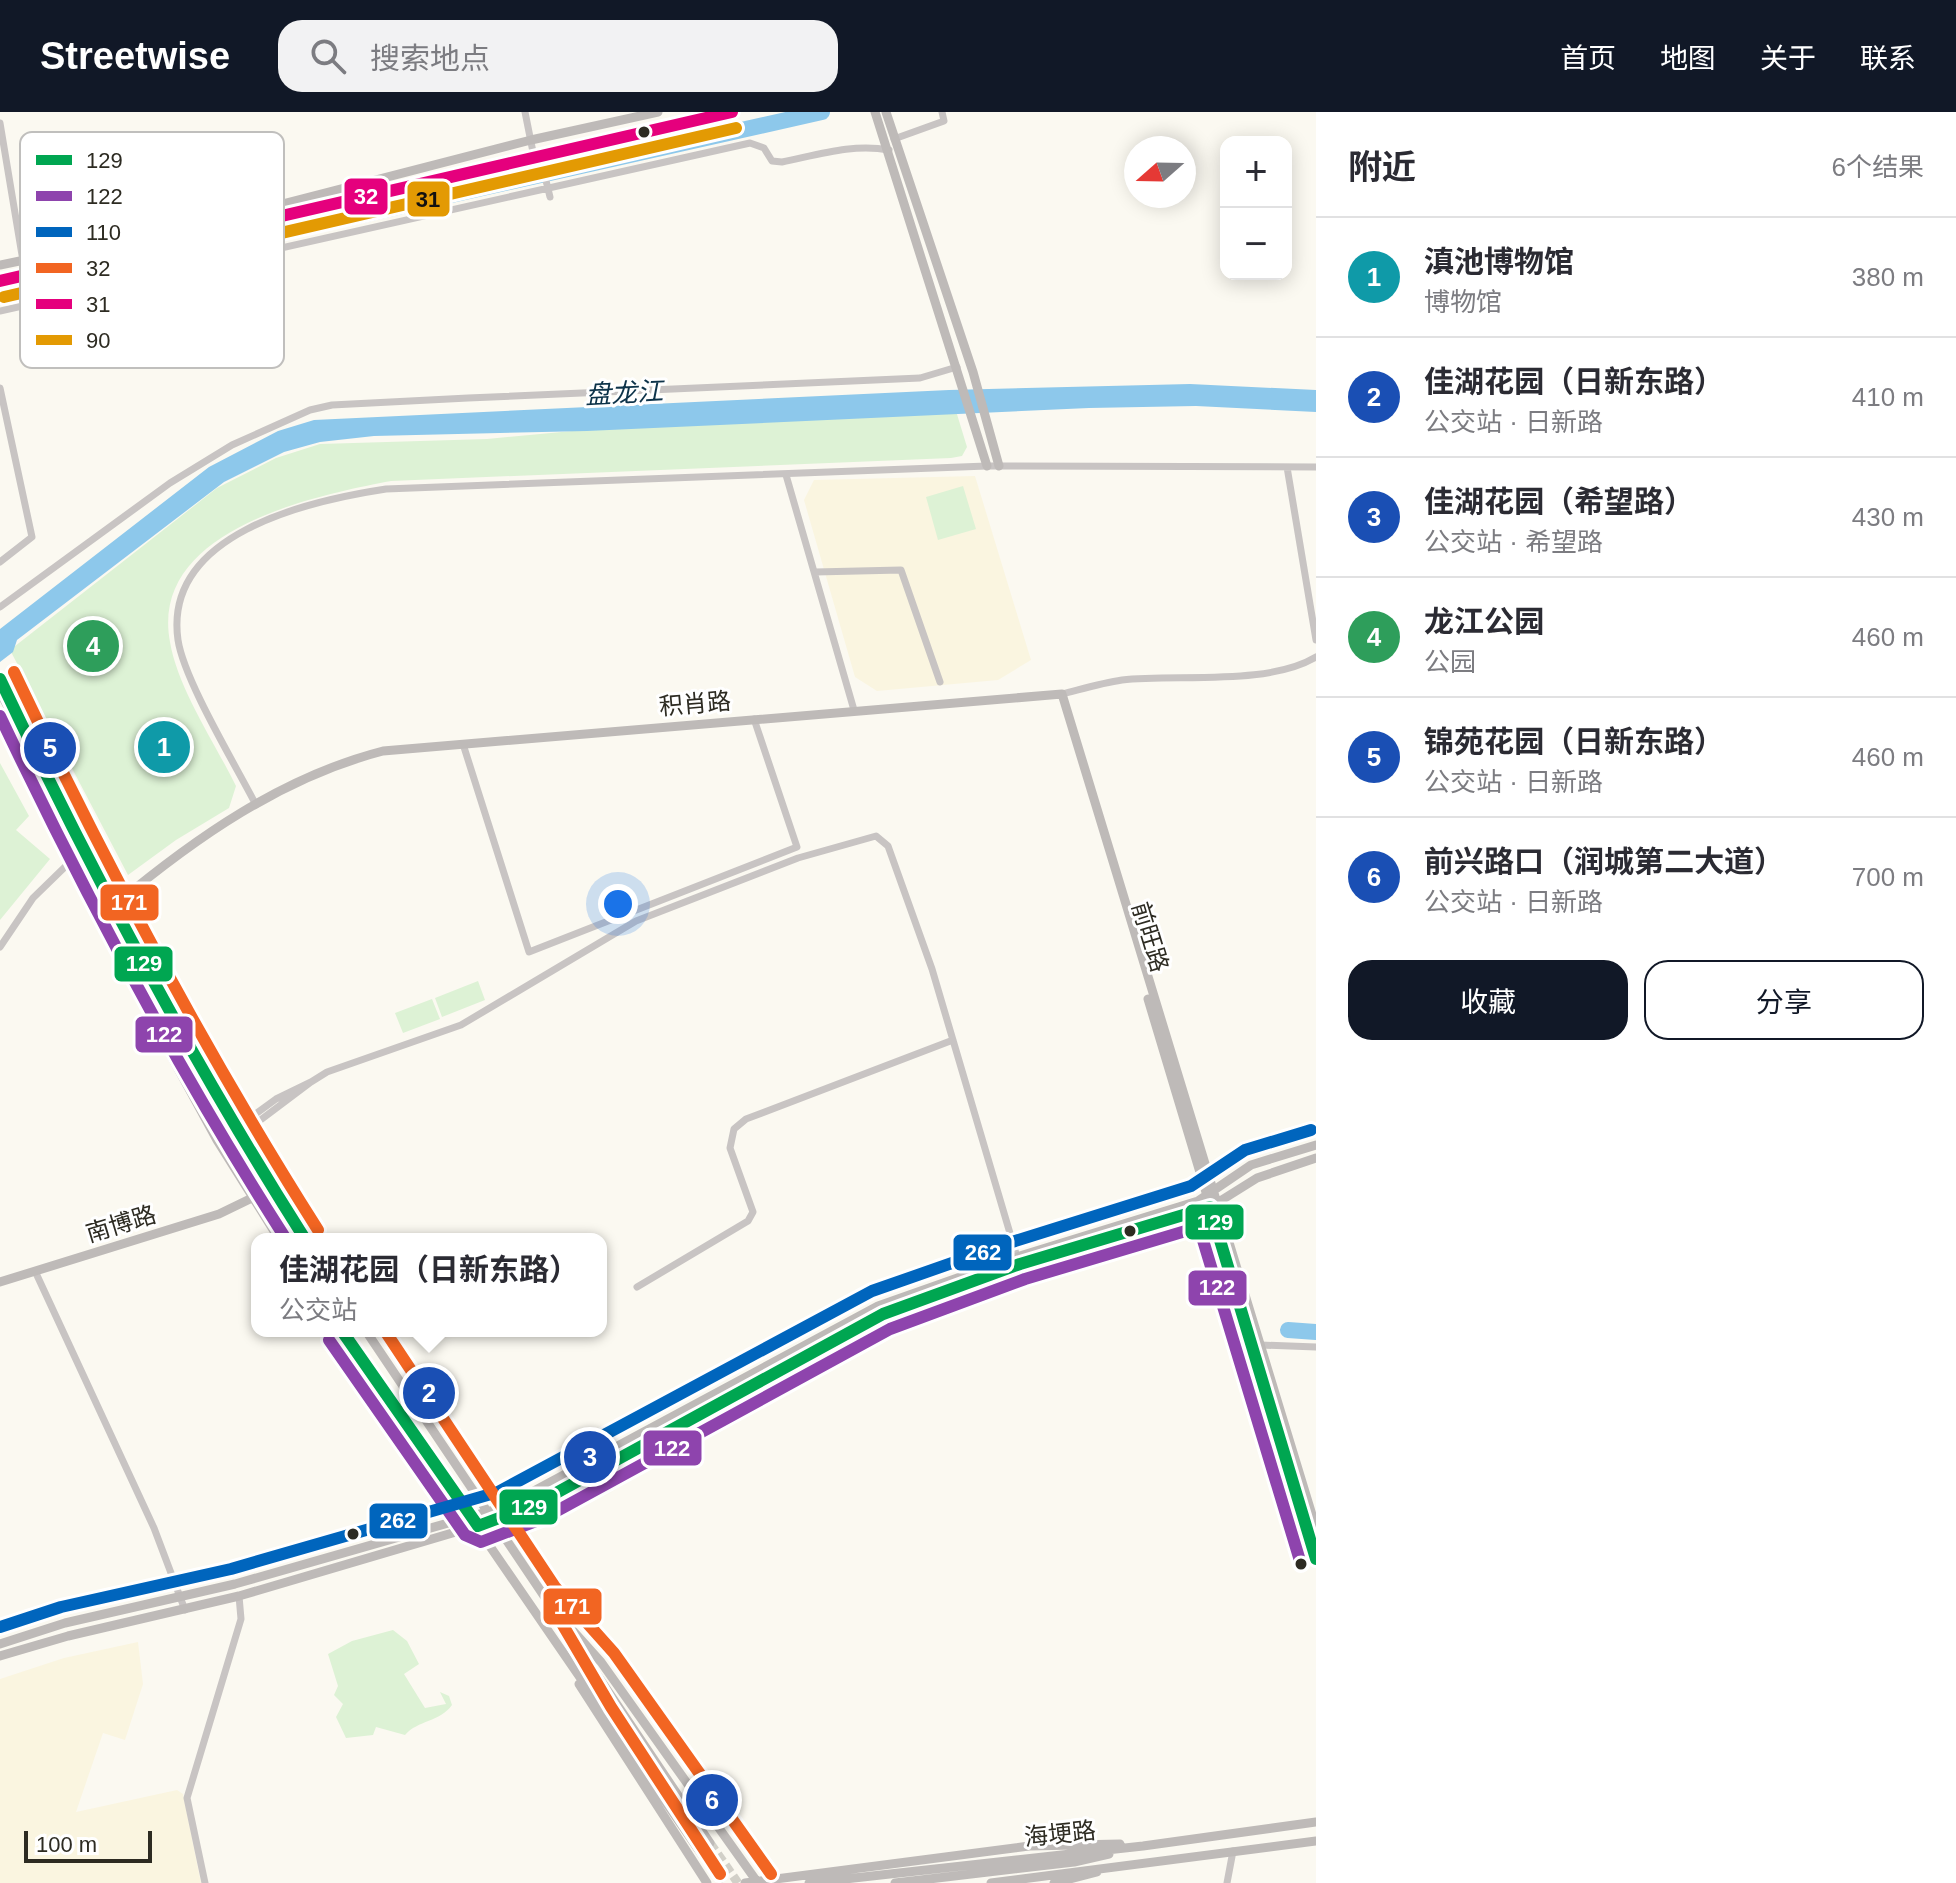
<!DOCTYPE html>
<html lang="zh">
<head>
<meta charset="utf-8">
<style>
  :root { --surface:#fff; --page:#f2f2f3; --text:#2b2b33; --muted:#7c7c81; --line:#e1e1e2; --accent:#111827 }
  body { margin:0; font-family:Arial,"Noto Sans SC",sans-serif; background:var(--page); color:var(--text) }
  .controls { position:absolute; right:24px; top:24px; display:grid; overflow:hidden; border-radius:16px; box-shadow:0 4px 20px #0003 }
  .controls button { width:72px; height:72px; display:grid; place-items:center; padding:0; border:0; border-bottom:2px solid var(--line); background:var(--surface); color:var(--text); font:40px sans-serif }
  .compass { position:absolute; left:1124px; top:24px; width:72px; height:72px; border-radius:50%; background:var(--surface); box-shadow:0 4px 20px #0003; rotate:250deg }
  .scale { position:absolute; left:24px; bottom:20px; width:128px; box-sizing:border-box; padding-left:8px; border:4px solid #2d2b22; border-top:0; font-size:22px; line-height:28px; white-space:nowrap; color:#2d2b22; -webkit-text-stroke:6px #fff; paint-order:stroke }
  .you { position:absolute; left:618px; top:792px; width:28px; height:28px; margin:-20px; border:6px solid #fff; border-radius:50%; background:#1a73e8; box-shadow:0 0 0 12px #1a73e833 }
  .badge { display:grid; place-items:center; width:52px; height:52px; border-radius:50%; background:var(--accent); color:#fff; font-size:26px; font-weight:700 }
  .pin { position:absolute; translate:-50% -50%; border:4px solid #fff; box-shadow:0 2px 8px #0006 }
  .popup { position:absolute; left:251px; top:1121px; width:356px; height:104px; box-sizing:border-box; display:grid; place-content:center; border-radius:16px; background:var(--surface); filter:drop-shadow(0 2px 6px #0005); font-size:26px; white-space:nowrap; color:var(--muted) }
  .popup b { font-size:30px; color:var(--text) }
  .popup::after { content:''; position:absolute; left:50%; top:100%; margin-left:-16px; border:16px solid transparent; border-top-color:var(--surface) }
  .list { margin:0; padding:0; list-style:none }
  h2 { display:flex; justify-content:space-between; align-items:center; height:104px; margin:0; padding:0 32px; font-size:34px }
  h2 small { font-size:26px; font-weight:400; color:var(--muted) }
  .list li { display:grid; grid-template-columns:52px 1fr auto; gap:24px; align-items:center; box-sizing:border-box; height:120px; padding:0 32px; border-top:2px solid var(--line) }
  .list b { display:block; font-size:30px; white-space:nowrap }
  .list p { margin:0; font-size:26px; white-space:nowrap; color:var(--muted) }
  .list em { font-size:26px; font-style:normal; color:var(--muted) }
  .actions { display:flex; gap:16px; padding:24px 32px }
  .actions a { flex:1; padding:18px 0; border:2px solid var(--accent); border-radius:24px; text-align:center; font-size:28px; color:var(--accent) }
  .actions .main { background:var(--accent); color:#fff }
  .icon { flex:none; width:44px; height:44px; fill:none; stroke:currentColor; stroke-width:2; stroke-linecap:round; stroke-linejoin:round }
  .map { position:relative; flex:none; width:1316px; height:1771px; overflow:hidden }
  header { display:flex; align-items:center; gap:48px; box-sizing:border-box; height:112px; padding:0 40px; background:var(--accent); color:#fff }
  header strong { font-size:38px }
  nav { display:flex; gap:44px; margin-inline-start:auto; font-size:28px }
  .search { width:560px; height:72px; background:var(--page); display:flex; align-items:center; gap:20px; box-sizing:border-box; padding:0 28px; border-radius:24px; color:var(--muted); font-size:30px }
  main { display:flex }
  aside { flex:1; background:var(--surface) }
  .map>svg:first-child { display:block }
  .built { fill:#faf5e0 }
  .green { fill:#ddf2d5 }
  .water { fill:#8dc8eb }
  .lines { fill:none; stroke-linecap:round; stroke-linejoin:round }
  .river { stroke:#8dc8eb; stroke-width:16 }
  .secondary-tunnel { stroke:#d2d0c8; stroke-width:9; stroke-dasharray:9 4.5; stroke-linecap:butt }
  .street { stroke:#c8c4c3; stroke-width:7 }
  .secondary { stroke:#bebab8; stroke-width:9 }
  .bus-1-casing { stroke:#fff; stroke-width:18 }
  .bus-2-casing { stroke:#fff; stroke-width:18 }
  .bus-3-casing { stroke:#fff; stroke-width:18 }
  .bus-4-casing { stroke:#fff; stroke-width:18 }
  .bus-5-casing { stroke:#fff; stroke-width:18 }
  .bus-6-casing { stroke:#fff; stroke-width:18 }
  .bus-1 { stroke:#00a651; stroke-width:12 }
  .bus-2 { stroke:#8e44ad; stroke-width:12 }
  .bus-3 { stroke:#0065bd; stroke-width:12 }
  .bus-4 { stroke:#f26522; stroke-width:12 }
  .bus-5 { stroke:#e5007d; stroke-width:12 }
  .bus-6 { stroke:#e39a03; stroke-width:12 }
  .bus-dot { fill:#2d2b22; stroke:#fff; stroke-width:3 }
  .labels { text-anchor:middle; stroke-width:6; stroke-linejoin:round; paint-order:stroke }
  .street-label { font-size:24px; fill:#2d2b22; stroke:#fff }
  .water-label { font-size:26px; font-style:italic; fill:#0d3349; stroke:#fff }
  .key { fill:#fff; stroke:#c0bfbd; stroke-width:2 }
  .key-label { font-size:22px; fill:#2d2b22 }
  .line-badge { stroke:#fff; stroke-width:3 }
  .badge-label { font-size:22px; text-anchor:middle; font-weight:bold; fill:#fff }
  .pale-badge-label { font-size:22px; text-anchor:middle; font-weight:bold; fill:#111 }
</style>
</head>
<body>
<header>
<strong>Streetwise</strong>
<div class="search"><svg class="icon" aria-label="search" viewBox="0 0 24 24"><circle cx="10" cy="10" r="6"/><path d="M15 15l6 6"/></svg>搜索地点</div>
<nav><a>首页</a><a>地图</a><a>关于</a><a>联系</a></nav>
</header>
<main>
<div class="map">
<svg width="1316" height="1771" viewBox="0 0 1316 1771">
  <rect width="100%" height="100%" fill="#fbf9f1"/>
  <path class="built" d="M975,364L1031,548L998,568L877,579L855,565L804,388L814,368Z
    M138,1530L143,1572L125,1628L103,1621L76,1700L177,1678L183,1682L201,1771H0V1567L64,1546Z"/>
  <path class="green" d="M956,299L967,335L962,344L951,346L391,369C311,384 149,419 170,530C178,577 215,631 236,674L229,696L176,728L128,763L10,538L217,376L276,346L320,332L487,327L583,318Z
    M963,374L976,417L938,428L926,385Z
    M0,651L29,704L16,718L50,747L0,808Z
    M478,869L485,888L442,905L435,886Z
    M432,887L440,907L403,921L395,901Z
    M393,1518L407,1529L419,1552L404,1562L425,1596L446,1592L440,1580L449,1584L452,1593C440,1610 418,1608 405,1623L376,1615L373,1623L346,1626L336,1605L343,1592L334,1583L338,1574L328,1542L352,1529Z"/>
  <path class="water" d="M1190,272L1316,278V300L1196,294L1089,296L587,319L374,324L320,330L284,340L224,370L17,528L13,540L0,550V517L209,355L278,319L314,308L949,278Z"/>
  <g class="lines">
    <path class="river" d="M0,184L822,0
      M1288,1218L1316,1220"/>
    <path class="secondary-tunnel" d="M710,1731L738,1771
      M698,1737L722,1771"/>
    <path class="street" d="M525,0L534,45
      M0,11L23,149
      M894,27L944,9L942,0
      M540,44L550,85
      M0,199L750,31L764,36L772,49L782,50C817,43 853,31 889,38
      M0,276L32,425L0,450
      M1287,355L1316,528
      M786,363L854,598
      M815,460L901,458L940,570
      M0,495L170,371L232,333L310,298L332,293L468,286L920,266L957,255
      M1062,582C1082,577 1102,571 1122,568C1178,562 1268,574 1316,545
      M463,632L529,840L797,735L754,607
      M256,693C235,652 184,568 178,528C163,422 307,389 386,377L987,354L1316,355
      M0,835L33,786L70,750
      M311,970L327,960L461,913L636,809L798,746L876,724L888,734L932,857L1017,1145
      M235,1017L276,987L311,970L239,1024
      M35,1159L154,1416L185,1498
      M637,1175L748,1109L753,1100L730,1036L734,1017L746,1007L953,928
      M1261,1233L1316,1235
      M205,1771L187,1686L241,1507L239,1484
      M1227,1771L1233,1739"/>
    <path class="secondary" d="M875,0L987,354
      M886,0L973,260L999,354
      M0,153L228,106L531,28L658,0
      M0,169L732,0
      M0,567L8,584
      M0,580L235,1017L305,1127
      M0,610L168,938L217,1028L279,1127
      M116,792C195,726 282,665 383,639L1062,582L1316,1416
      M1148,887L1316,1447
      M182,956L207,986L238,1041L243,1039L242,1030
      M0,1170L219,1102L252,1086
      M342,1219L698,1737
      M366,1219L710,1731
      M566,1511L601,1550L758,1771
      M0,1532L65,1511L235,1472L504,1395L878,1194L1017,1145L1198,1089L1251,1053L1316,1033
      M0,1544L68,1524L239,1484L520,1401L883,1202L1020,1152L1185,1104L1217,1091L1257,1066L1316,1046
      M579,1572L707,1771
      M745,1771L1029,1734L1120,1732
      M809,1771L1143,1734L1316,1710
      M895,1771L1074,1750L1109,1742
      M991,1771L1316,1729
      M1054,1771L1097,1760"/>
    <g class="bus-1-casing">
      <path id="bus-1" d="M0,567C91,759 191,948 305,1127
        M342,1219L478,1414L536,1392L883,1202L1020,1152L1210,1095L1316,1447"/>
    </g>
    <g class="bus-2-casing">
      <path id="bus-2" d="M0,604C84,781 181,963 286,1127
        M329,1228L465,1423L481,1430L544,1406L890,1217L1025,1167L1199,1115L1301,1452"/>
    </g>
    <g class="bus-3-casing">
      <path id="bus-3" d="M0,1515L61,1495L231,1457L498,1380L872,1179L1012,1130L1191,1074L1245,1038L1311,1018"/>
    </g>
    <g class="bus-4-casing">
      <path id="bus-4" d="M14,560C105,751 205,940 318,1118
        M385,1219L555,1475L614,1541L771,1762
        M554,1498L611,1595L720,1762"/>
    </g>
    <g class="bus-5-casing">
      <path id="bus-5" d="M0,169L732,0"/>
    </g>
    <g class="bus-6-casing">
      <path id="bus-6" d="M4,185L736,16"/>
    </g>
    <use href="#bus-1" class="bus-1"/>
    <use href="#bus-2" class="bus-2"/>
    <use href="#bus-3" class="bus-3"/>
    <use href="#bus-4" class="bus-4"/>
    <use href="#bus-5" class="bus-5"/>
    <use href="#bus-6" class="bus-6"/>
  </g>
  <g class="bus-dot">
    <circle cx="644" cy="20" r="7"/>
    <circle cx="1130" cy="1119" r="7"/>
    <circle cx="353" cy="1422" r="7"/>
    <circle cx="1301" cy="1452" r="7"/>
  </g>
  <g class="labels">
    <g class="street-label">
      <text transform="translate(695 592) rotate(-5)" y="8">积肖路</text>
      <text transform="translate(1150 825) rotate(73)" y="8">前旺路</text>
      <text transform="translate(121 1112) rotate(-17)" y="8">南博路</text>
      <text transform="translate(1060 1722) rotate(-6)" y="8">海埂路</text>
    </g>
    <g class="water-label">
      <text transform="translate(624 281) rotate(-3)" y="9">盘龙江</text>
    </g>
  </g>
  <rect x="20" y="20" width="264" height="236" rx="12" class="key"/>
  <rect x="36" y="43" width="36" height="10" fill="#00a651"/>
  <rect x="36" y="79" width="36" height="10" fill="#8e44ad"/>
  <rect x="36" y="115" width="36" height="10" fill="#0065bd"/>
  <rect x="36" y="151" width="36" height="10" fill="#f26522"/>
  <rect x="36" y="187" width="36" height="10" fill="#e5007d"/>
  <rect x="36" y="223" width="36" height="10" fill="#e39a03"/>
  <g class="key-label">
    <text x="86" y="56">129</text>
    <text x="86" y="92">122</text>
    <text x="86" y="128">110</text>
    <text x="86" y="164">32</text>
    <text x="86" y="200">31</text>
    <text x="86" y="236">90</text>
  </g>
  <g class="line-badge">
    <rect x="343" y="65" width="46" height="39" rx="8" fill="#e5007d"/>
    <rect x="406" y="68" width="45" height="38" rx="8" fill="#e39a03"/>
    <rect x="99" y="771" width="61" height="39" rx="8" fill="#f26522"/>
    <rect x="113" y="833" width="61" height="38" rx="8" fill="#00a651"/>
    <rect x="134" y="903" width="60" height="39" rx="8" fill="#8e44ad"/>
    <rect x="1184" y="1091" width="61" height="38" rx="8" fill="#00a651"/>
    <rect x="952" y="1121" width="61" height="39" rx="8" fill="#0065bd"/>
    <rect x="1187" y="1157" width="61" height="38" rx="8" fill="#8e44ad"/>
    <rect x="642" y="1317" width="61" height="38" rx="8" fill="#8e44ad"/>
    <rect x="498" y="1376" width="61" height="38" rx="8" fill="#00a651"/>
    <rect x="368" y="1390" width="61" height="38" rx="8" fill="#0065bd"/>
    <rect x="542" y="1475" width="61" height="39" rx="8" fill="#f26522"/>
  </g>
  <g class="badge-label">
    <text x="366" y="92">32</text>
    <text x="129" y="798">171</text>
    <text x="144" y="859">129</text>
    <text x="164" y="930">122</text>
    <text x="1215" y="1118">129</text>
    <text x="983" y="1148">262</text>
    <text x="1217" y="1183">122</text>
    <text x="672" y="1344">122</text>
    <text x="529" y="1403">129</text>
    <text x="398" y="1416">262</text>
    <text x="572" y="1502">171</text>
  </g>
  <g class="pale-badge-label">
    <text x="428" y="95">31</text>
  </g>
</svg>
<div class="controls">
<button>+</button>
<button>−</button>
</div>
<svg class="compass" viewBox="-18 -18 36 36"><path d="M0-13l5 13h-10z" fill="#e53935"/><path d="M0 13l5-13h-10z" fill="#7c7c81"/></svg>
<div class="scale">100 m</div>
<div class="you"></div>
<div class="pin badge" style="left:164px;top:635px;background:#0f9aa8">1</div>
<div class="pin badge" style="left:429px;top:1281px;background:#1a4fb4">2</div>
<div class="popup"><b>佳湖花园（日新东路）</b>公交站</div>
<div class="pin badge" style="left:590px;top:1345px;background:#1a4fb4">3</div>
<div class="pin badge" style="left:93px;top:534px;background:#2e9e5b">4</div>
<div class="pin badge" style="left:50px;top:636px;background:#1a4fb4">5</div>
<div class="pin badge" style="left:712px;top:1688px;background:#1a4fb4">6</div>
</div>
<aside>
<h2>附近<small>6个结果</small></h2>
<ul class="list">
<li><span class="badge" style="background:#0f9aa8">1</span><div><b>滇池博物馆</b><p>博物馆</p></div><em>380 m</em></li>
<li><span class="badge" style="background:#1a4fb4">2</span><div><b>佳湖花园（日新东路）</b><p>公交站 · 日新路</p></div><em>410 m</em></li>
<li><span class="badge" style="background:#1a4fb4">3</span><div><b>佳湖花园（希望路）</b><p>公交站 · 希望路</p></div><em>430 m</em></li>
<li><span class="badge" style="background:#2e9e5b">4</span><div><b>龙江公园</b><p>公园</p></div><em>460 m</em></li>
<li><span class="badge" style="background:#1a4fb4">5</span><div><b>锦苑花园（日新东路）</b><p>公交站 · 日新路</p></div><em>460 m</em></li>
<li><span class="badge" style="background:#1a4fb4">6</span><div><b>前兴路口（润城第二大道）</b><p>公交站 · 日新路</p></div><em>700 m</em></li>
</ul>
<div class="actions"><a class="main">收藏</a><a>分享</a></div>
</aside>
</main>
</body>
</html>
